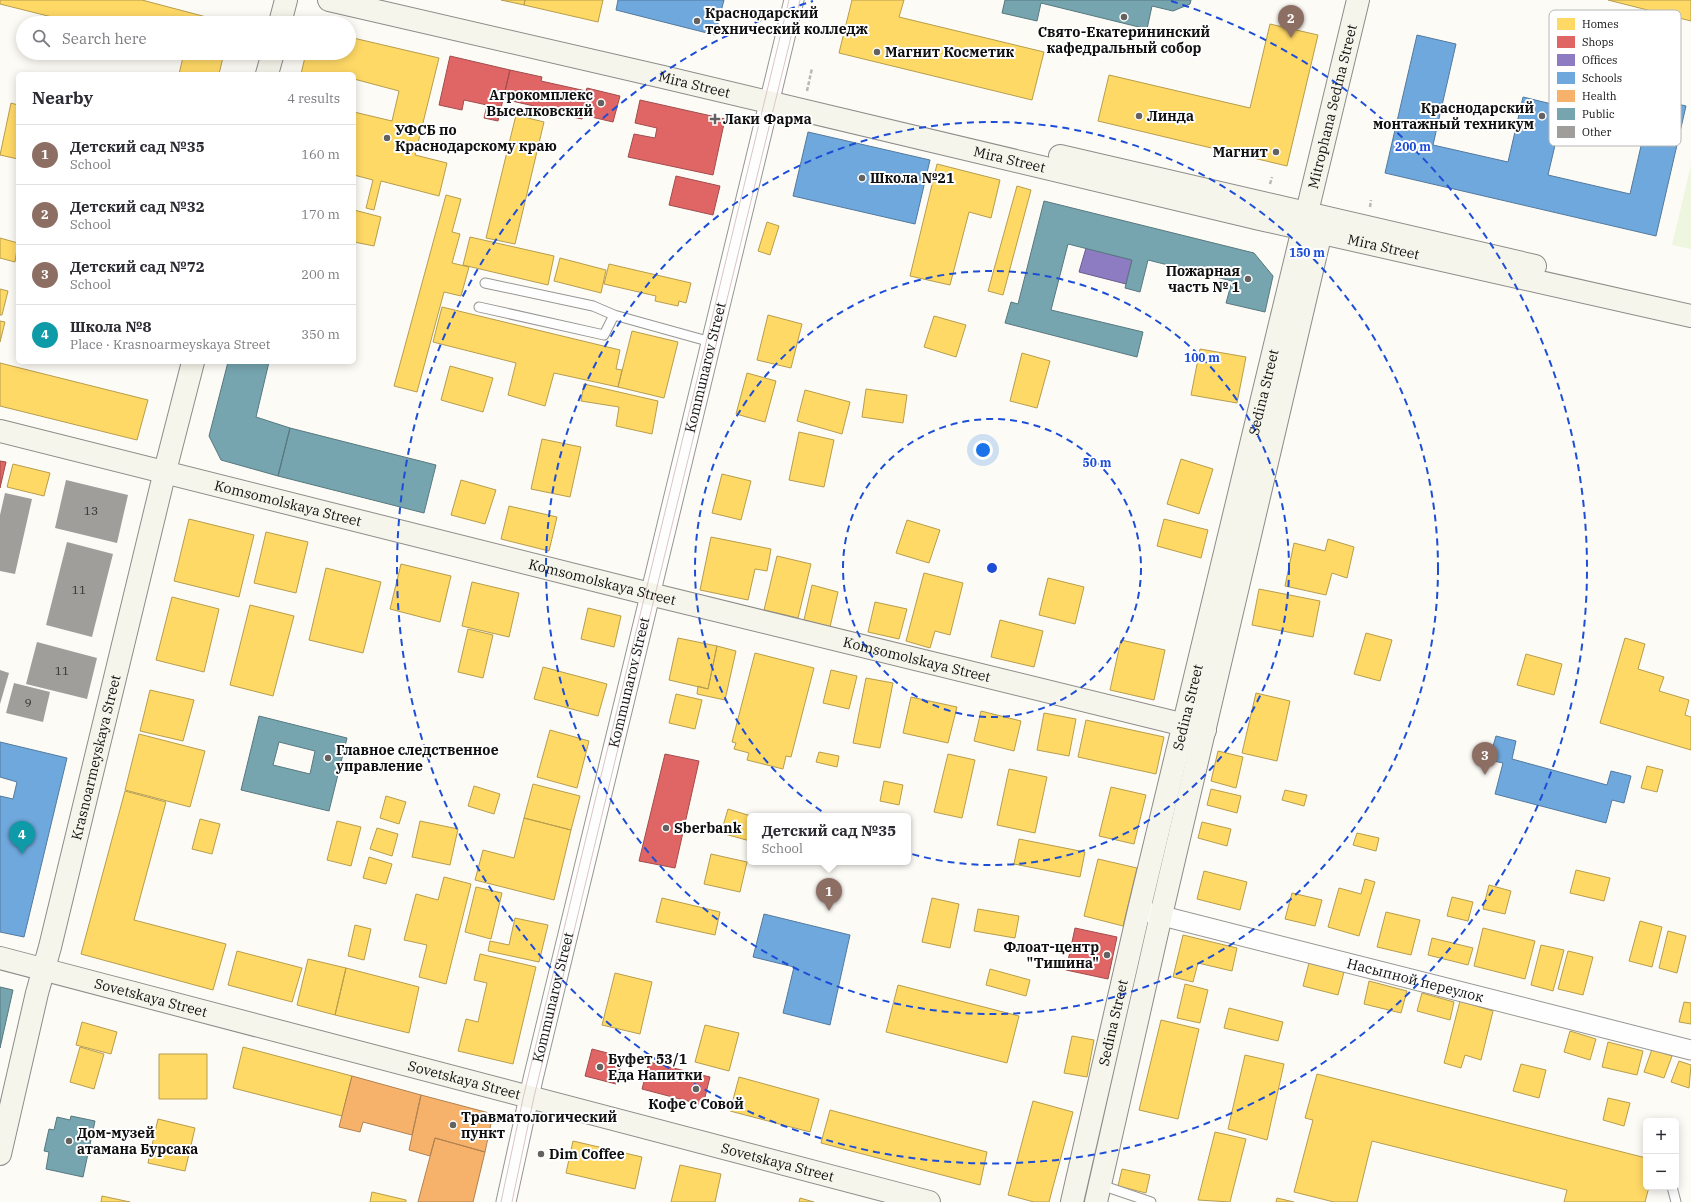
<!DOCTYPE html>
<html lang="en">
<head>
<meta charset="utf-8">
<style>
  :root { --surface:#fff; --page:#f2f2f3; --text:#2b2b33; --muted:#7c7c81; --line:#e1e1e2; --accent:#111827 }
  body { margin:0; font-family:"IBM Plex Serif",serif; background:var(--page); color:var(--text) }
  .controls { position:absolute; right:12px; bottom:12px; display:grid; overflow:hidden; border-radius:6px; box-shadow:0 2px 10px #0003 }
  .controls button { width:36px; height:36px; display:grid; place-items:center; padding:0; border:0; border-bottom:1px solid var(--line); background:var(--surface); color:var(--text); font:20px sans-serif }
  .you { position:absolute; left:983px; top:450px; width:14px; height:14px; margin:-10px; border:3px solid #fff; border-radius:50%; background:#1a73e8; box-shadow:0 0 0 6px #1a73e833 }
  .badge { display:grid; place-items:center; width:26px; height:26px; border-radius:50%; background:var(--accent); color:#fff; font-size:13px; font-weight:700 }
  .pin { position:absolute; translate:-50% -33px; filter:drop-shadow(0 1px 2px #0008) }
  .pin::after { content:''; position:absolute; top:21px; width:14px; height:12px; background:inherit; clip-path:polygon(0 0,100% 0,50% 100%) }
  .popup { position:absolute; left:747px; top:813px; width:164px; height:52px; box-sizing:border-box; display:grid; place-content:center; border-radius:6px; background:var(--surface); filter:drop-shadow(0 1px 3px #0005); font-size:13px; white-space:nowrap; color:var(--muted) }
  .popup b { font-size:15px; color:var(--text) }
  .popup::after { content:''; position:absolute; left:50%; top:100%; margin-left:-8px; border:8px solid transparent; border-top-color:var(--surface) }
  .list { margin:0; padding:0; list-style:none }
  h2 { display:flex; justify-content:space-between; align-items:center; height:52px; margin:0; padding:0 16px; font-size:17px }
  h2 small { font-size:13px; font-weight:400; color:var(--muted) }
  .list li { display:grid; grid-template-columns:26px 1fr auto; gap:12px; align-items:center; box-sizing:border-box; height:60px; padding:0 16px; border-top:1px solid var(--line) }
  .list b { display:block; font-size:15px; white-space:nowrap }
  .list p { margin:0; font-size:13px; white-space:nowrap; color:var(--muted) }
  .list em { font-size:13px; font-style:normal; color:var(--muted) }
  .icon { flex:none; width:22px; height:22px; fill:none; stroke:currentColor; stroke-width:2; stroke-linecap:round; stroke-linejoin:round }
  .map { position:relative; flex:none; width:1691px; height:1202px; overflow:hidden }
  .search { position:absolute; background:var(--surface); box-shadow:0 2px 10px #0003; left:16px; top:16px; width:340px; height:44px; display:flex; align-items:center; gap:10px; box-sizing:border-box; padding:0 14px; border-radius:22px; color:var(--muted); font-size:15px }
  .panel { position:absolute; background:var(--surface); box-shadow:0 2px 10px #0003; left:16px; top:72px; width:340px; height:292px; border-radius:6px }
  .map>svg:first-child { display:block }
  .pitch { fill:#eef6df }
  .homes { fill:#ffd966; stroke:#b79d4c }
  .shops { fill:#e06666; stroke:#a24c4c }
  .offices { fill:#8e7cc3; stroke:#685c8d }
  .schools { fill:#6fa8dc; stroke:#527a9f }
  .health { fill:#f6b26b; stroke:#b18150 }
  .public { fill:#76a5af; stroke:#57787f; fill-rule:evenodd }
  .building { fill:#a09e9b }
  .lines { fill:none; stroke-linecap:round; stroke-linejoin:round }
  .lane-casing { stroke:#969694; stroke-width:11 }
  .street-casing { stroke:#969694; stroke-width:21 }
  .secondary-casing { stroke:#8d8c8a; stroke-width:24 }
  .path { stroke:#b9b9b8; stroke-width:2.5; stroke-dasharray:4 2; stroke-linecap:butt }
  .lane { stroke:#fffefe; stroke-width:9 }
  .street { stroke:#fffefe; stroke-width:19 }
  .secondary { stroke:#f6f5eb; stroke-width:22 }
  .tram { stroke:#d9c6c5; stroke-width:1 }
  .ring { fill:none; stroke:#1d4ed8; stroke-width:2; stroke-dasharray:7 5 }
  .poi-dot { fill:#636260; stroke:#fff; stroke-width:1.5 }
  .labels { text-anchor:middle; stroke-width:4; stroke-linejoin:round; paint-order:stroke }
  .number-label { font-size:12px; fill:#343433 }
  .poi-label { font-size:14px; font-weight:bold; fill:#101010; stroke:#fff; text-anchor:start }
  .street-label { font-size:14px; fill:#101010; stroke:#fff }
  .key { fill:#fff; stroke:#b7b7b7; stroke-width:1 }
  .key-label { font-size:11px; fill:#101010 }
  .centre { fill:#1d4ed8; stroke:#fff; stroke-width:2 }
  .ring-label { font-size:12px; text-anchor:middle; font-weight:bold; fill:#1d4ed8; stroke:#fff; stroke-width:4; stroke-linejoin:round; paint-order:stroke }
</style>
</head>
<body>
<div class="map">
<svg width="1691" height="1202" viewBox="0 0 1691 1202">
  <rect width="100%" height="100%" fill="#fcfbf6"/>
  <path class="pitch" d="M1691,165V249L1672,245Z"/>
  <path class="homes" d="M0,0H142L229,23H76L0,4Z
    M501,0H525L524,5Z
    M525,0H603L598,22L524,5Z
    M852,0H904L899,17L1044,52L1032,100L839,53Z
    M1608,0H1691V21Z
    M1270,24L1318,35L1287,166L1098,121L1109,75L1250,108Z
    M349,37L439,58L415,155L447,163L439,196L381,181L374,210L366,208L373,180L354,175V112L392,121L399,91L354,79V74H301L306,53H349Z
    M184,53H224L219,74H179Z
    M11,103L18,105V159L0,155Z
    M516,115L544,122L515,244L486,238Z
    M937,164L1000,180L991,218L969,212L950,285L910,276Z
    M1017,186L1031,190L1003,295L988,291Z
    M446,195L461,199L452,232L460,234L452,263L469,267L461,296L444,292L417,392L394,386Z
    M354,210L381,217L374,246L354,242Z
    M767,222L779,226L770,255L758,251Z
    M470,237L554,256L548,285L463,265Z
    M0,238L18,243L15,262L0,258Z
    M560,258L606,270L601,293L554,281Z
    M609,264L691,283L686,303L679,301L678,306L655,301L656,296L604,284Z
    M0,289L8,291L2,315H0Z
    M442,307L620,350L616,369L622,370L618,387L554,373L545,406L508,395L516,363L433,342Z
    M768,315L802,324L791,368L757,360Z
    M934,316L966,325L956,357L924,347Z
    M0,321L5,322L0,342Z
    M632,331L678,342L664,398L618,387Z
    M1200,349L1246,357L1237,403L1191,395Z
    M1022,353L1050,361L1037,408L1010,401Z
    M0,363L148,400L137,440L0,406Z
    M450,366L493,378L483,412L441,400Z
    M747,373L776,381L765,422L736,414Z
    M584,384L658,401L652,434L616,426L619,407L581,401Z
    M866,389L907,395L903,423L862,417Z
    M805,390L850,402L842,434L797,421Z
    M799,432L834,440L824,487L789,480Z
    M542,439L581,447L570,497L531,489Z
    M1181,459L1213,469L1199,514L1167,504Z
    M13,464L50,473L44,496L7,487Z
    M722,474L751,481L741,520L712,513Z
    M461,480L496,490L485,524L451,515Z
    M509,506L557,517L549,551L501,539Z
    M189,519L254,535L239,597L174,581Z
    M1164,519L1208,530L1201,558L1157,546Z
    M907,520L940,530L929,563L896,553Z
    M266,532L308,542L296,593L254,583Z
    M711,537L771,549L767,571L755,569L748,600L700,590Z
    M1328,539L1354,547L1347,578L1332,573L1326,595L1285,586L1294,543L1325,551Z
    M777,556L811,564L798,618L764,610Z
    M401,564L451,576L440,622L390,609Z
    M326,568L381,582L363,653L309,640Z
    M924,573L963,583L950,635L935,631L930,648L906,641Z
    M1048,578L1084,587L1075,624L1039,615Z
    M472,582L519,593L509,637L462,626Z
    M812,585L838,592L830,627L804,620Z
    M1259,589L1320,601L1313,637L1252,625Z
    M172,597L219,609L204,672L156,660Z
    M875,602L907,609L899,639L868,632Z
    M250,605L294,616L273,696L230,685Z
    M588,608L621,616L614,647L581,639Z
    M1000,620L1043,631L1034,667L991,657Z
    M468,629L493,635L483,678L458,672Z
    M1366,633L1392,640L1380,681L1354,674Z
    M678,638L717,646L708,689L669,680Z
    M1625,638L1645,644L1638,669L1664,677L1659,691L1689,700L1685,715L1691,717V750L1600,723Z
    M1121,640L1165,650L1154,700L1110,690Z
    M717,646L736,651L725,700L697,694L698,686L708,689Z
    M755,653L814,668L791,757L786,756L783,769L747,760L749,753L734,749L736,743L732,742Z
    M1526,654L1562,664L1554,695L1517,685Z
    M543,667L607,684L598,716L534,699Z
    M831,670L857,676L849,709L823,703Z
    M866,678L893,683L880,748L853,743Z
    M150,690L194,700L183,741L140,731Z
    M1256,693L1290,701L1277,761L1242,753Z
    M676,694L702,700L695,729L669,723Z
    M911,697L957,707L948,743L903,733Z
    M981,711L1021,721L1014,751L974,741Z
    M1044,713L1076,719L1069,756L1037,750Z
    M1086,720L1164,737L1156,774L1078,757Z
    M550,730L589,741L577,788L537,777Z
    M139,734L205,751L190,807L125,790Z
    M1218,751L1243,757L1236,788L1211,781Z
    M819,752L839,756L837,767L816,762Z
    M948,754L975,760L962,818L934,812Z
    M1647,766L1663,770L1657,792L1641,788Z
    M1009,769L1047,777L1035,833L997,825Z
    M884,781L903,785L899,805L880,801Z
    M533,784L580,796L571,830L524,818Z
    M474,786L500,794L494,814L468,806Z
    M1111,787L1146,795L1134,844L1099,836Z
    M1211,789L1241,796L1237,813L1207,805Z
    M1285,790L1307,795L1304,806L1282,800Z
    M125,791L166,802L134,920L226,944L213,990L81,954Z
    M386,796L406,802L399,824L380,818Z
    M728,809L751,816L750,841L721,833Z
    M524,818L571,830L554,900L475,880L483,850L514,858Z
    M200,819L220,824L212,854L192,849Z
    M337,821L361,827L351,866L327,860Z
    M420,821L458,829L450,865L412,857Z
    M1202,822L1231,829L1227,846L1198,838Z
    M377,828L398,834L392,856L370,849Z
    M1357,833L1379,838L1376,851L1353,845Z
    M1019,839L1085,852L1080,877L1014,864Z
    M711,854L747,862L740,892L704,884Z
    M369,857L392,864L386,884L363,878Z
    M1098,859L1137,868L1123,926L1084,916Z
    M1576,870L1610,878L1604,901L1570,893Z
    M1204,871L1247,882L1240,910L1197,899Z
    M444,877L471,884L446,984L419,977L427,945L404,940L416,894L438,900Z
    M1365,879L1375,882L1359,936L1328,927L1339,888L1361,894Z
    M1489,885L1511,891L1505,914L1483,909Z
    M476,887L502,893L491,939L465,932Z
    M1292,893L1322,900L1315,926L1285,919Z
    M1452,897L1473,902L1468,921L1447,916Z
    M662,898L720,912L715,935L656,922Z
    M932,898L959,904L950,948L922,942Z
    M978,909L1019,916L1015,938L974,931Z
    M1386,912L1420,920L1411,955L1377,947Z
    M515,918L548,925L539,962L488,951L490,941L509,945Z
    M1640,921L1662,927L1652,967L1629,961Z
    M355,925L371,929L364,960L348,956Z
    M1483,928L1535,941L1525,979L1474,966Z
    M1668,931L1686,936L1677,973L1659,968Z
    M1183,935L1237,948L1232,971L1198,963L1193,982L1173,977Z
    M1432,938L1473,948L1468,965L1428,955Z
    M1541,945L1564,950L1553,991L1531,985Z
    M237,951L302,968L292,1002L228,985Z
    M1568,951L1593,957L1583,995L1558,989Z
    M480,954L536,967L513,1064L458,1051L466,1019L478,1022L487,983L474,980Z
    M308,959L346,968L335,1015L297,1005Z
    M1309,963L1344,972L1338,995L1303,986Z
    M346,968L419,987L409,1033L335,1015Z
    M990,969L1030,980L1026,996L986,985Z
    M615,973L652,982L640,1034L602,1025Z
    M1369,981L1407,991L1401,1013L1364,1004Z
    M1185,984L1208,990L1200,1023L1177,1018Z
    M898,985L1019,1016L1007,1063L886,1032Z
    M1422,993L1454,1002L1450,1020L1417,1011Z
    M1460,1001L1493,1011L1481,1060L1465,1055L1461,1068L1444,1063Z
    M1684,1002L1691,1003V1024L1679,1022Z
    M1229,1008L1283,1022L1278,1041L1224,1028Z
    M1161,1020L1199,1029L1178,1119L1139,1110Z
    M82,1022L117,1032L111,1054L76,1045Z
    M705,1025L739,1033L729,1071L695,1062Z
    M1570,1031L1596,1039L1590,1060L1564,1052Z
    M1072,1036L1094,1040L1087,1077L1064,1073Z
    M1608,1042L1643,1051L1637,1075L1602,1067Z
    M80,1047L104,1054L94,1089L70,1082Z
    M243,1047L352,1076L342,1116L233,1088Z
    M1652,1049L1672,1056L1664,1078L1644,1072Z
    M159,1054H207V1099H159Z
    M1245,1055L1284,1064L1267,1140L1228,1129Z
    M1679,1061L1691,1065L1689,1088L1671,1082Z
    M1521,1064L1546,1070L1539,1098L1513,1091Z
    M1317,1074L1646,1158V1187H1649L1645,1202H1564L1567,1190L1372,1141L1357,1202H1334L1294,1192L1313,1120L1305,1118Z
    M739,1077L819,1099L810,1132L730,1111Z
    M1608,1098L1630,1103L1624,1126L1603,1120Z
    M1033,1101L1073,1112L1049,1202H1034L1008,1195Z
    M830,1110L987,1152L980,1185L821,1143Z
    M158,1119L195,1128L185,1171L148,1163Z
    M1215,1132L1246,1139L1230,1202L1198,1200Z
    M573,1141L642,1157L635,1189L566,1173Z
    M680,1165L721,1174L715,1202H671Z
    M1122,1169L1150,1175L1146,1193L1118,1186Z
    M372,1192L406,1200V1202H370Z
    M102,1196L130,1202H101Z
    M800,1198L814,1202H799Z
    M1277,1198L1294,1202H1276Z"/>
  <path class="shops" d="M450,56L510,70L498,121L484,118L487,105L464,100L462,110L439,105Z
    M510,70L542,77L541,81L586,91L587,88L620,96L613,122L583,115L582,119L549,112L548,115L533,112L534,106L503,99Z
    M640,100L725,119L713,175L628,157L634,134L655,138L657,128L635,123Z
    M676,176L720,186L713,215L669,205Z
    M0,461L6,462L0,488Z
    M665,754L699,761L675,868L639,861Z
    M1075,928L1117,937L1108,979L1066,970Z
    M592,1049L623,1057L616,1084L585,1076Z
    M649,1062L710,1077L703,1105L642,1089Z"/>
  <path class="offices" d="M1086,248L1132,260L1126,284L1079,272Z"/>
  <path class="schools" d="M618,0H724L715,35L616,10Z
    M1417,35L1456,44L1433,145L1508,162L1523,97L1564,107L1548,175L1630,194L1652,98L1686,106L1656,236L1385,173Z
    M808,132L930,160L915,224L793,196Z
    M1496,736L1516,741L1512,759L1607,785L1611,771L1631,776L1624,803L1612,800L1606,823L1495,794L1503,763L1489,760Z
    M0,742L67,758L24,937L0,932V796L13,799L17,782L0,777Z
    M764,914L850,935L830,1025L783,1013L794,967L753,957Z"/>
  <path class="health" d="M352,1076L421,1095L412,1135L363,1122L360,1132L339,1127Z
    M421,1095L493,1114L485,1152L435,1138L430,1156L409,1150Z
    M435,1138L485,1152L473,1202H418Z"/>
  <path class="public" d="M1005,0H1191L1190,4L1173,11L1152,6L1147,29L1041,3L1037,21L1002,13Z
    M1044,201L1254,253L1273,276L1265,312L1226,303L1232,281L1148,260L1140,292L1125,288L1132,260L1068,244L1051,310L1143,332L1137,357L1005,323L1011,302L1018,304Z
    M228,362H269L256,417L290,428L278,476L221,460L209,436Z
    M290,428L436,465L424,513L278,476Z
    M259,716L347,738L329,811L241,790ZM279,742L315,751L310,774L273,765Z
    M0,987L13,990L0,1048Z
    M71,1116L95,1121L83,1177L46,1169L49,1152L44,1151L49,1129L54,1130L57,1117L70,1120Z"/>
  <path class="building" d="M66,480L128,495L117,543L55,528Z
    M5,493L32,499L15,574L0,571V515Z
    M67,542L113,554L92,637L46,625Z
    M37,642L97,658L87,699L26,684Z
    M0,670L9,673L0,704Z
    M14,683L50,692L43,722L6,713Z"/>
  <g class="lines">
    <g class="lane-casing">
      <path id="lane" d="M485,283L593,306L614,315L711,342
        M479,307L604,335L614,315
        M1101,1185L1151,1202
        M1672,1187L1676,1202"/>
    </g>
    <g class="street-casing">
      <g id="street">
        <path id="s1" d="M1139,910L1691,1050"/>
        <path id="s2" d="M506,1202L533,1079L794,0"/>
      </g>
    </g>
    <g class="secondary-casing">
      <g id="secondary">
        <path id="s3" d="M329,0L663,77L1260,219L1691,316"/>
        <path d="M280,23L286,0"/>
        <path d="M267,74L273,53"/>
        <path d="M1060,156L1535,266"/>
        <path id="s4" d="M0,431L658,596L1205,730"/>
        <path id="s5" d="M0,958L929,1202"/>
        <path id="s6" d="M0,1154L37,993L50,947L165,471L193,362"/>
        <path id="s7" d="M1072,1202L1139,910L1358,0"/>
        <path d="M1096,1202L1161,915L1324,219"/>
      </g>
    </g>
    <path class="path" d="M807,91L812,68
      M1270,184L1272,177
      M1370,207L1371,200"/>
    <use href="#lane" class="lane"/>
    <use href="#street" class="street"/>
    <use href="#secondary" class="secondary"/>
    <path class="tram" d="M501,1202L524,1094L789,0
      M512,1202L534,1097L655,595L800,0"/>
  </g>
  <g class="ring">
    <circle cx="992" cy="568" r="149"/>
    <circle cx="992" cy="568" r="297"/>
    <circle cx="992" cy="568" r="446"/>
    <path d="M1171 1A595 595 0 1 1 813 1"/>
  </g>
  <g class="poi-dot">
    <circle cx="1124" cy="17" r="4"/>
    <circle cx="697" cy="21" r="4"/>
    <circle cx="877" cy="52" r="4"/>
    <circle cx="601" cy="103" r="4"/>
    <circle cx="1139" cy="116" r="4"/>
    <circle cx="1542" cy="116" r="4"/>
    <path d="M713 113h4v4h4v4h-4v4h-4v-4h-4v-4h4z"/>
    <circle cx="387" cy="138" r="4"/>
    <circle cx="1276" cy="152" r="4"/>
    <circle cx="862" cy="178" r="4"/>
    <circle cx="1248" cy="279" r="4"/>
    <circle cx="328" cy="758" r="4"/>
    <circle cx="666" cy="828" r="4"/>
    <circle cx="1107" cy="955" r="4"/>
    <circle cx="600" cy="1067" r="4"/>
    <circle cx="696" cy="1089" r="4"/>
    <circle cx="453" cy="1125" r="4"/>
    <circle cx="69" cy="1141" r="4"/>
    <circle cx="541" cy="1154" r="4"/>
  </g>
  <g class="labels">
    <g class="number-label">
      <text x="91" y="515">13</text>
      <text x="79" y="594">11</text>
      <text x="62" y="675">11</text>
      <text x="28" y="707">9</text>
    </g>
    <g class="poi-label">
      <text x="705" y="18">Краснодарский<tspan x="705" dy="16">технический колледж</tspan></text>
      <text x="1124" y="37" text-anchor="middle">Свято-Екатерининский<tspan x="1124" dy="16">кафедральный собор</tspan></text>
      <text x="885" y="57">Магнит Косметик</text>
      <text x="593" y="100" text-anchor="end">Агрокомплекс<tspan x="593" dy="16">Выселковский</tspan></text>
      <text x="1534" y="113" text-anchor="end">Краснодарский<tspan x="1534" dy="16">монтажный техникум</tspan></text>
      <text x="1147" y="121">Линда</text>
      <text x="723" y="124">Лаки Фарма</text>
      <text x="395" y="135">УФСБ по<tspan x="395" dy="16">Краснодарскому краю</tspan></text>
      <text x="1268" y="157" text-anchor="end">Магнит</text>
      <text x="870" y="183">Школа №21</text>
      <text x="1240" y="276" text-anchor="end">Пожарная<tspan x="1240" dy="16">часть № 1</tspan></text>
      <text x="336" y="755">Главное следственное<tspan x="336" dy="16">управление</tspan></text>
      <text x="674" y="833">Sberbank</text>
      <text x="1099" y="952" text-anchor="end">Флоат-центр<tspan x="1099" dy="16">"Тишина"</tspan></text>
      <text x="608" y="1064">Буфет 53/1<tspan x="608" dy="16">Еда Напитки</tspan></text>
      <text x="696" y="1109" text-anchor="middle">Кофе с Совой</text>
      <text x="461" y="1122">Травматологический<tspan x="461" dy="16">пункт</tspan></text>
      <text x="77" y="1138">Дом-музей<tspan x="77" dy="16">атамана Бурсака</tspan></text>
      <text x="549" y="1159">Dim Coffee</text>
    </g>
    <g class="street-label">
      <text dy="5" stroke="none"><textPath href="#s3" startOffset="375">Mira Street</textPath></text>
      <text dy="5" stroke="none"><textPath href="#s7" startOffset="1126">Mitrophana Sedina Street</textPath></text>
      <text dy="5" stroke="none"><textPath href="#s3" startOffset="699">Mira Street</textPath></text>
      <text dy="5" stroke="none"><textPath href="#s3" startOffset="1083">Mira Street</textPath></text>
      <text dy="5" stroke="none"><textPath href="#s2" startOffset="858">Kommunarov Street</textPath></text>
      <text dy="5" stroke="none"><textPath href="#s7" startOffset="832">Sedina Street</textPath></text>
      <text dy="5" stroke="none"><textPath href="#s4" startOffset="297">Komsomolskaya Street</textPath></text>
      <text dy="5" stroke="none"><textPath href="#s4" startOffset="621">Komsomolskaya Street</textPath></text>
      <text dy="5" stroke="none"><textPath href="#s4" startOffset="945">Komsomolskaya Street</textPath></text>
      <text dy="5" stroke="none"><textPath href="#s2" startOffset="534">Kommunarov Street</textPath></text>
      <text dy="5" stroke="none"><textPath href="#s7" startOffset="508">Sedina Street</textPath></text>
      <text dy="5" stroke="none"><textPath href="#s6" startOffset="408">Krasnoarmeyskaya Street</textPath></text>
      <text dy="5" stroke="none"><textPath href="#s1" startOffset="285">Насыпной переулок</textPath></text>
      <text dy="5" stroke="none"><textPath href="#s5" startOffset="156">Sovetskaya Street</textPath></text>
      <text dy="5" stroke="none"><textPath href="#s2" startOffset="210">Kommunarov Street</textPath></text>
      <text dy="5" stroke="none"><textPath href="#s7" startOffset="184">Sedina Street</textPath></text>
      <text dy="5" stroke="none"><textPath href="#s5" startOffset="480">Sovetskaya Street</textPath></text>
      <text dy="5" stroke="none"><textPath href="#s5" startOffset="804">Sovetskaya Street</textPath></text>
    </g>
  </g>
  <rect x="1549" y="10" width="132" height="136" rx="6" class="key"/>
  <rect x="1557" y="18" width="18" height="12" fill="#ffd966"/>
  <rect x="1557" y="36" width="18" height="12" fill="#e06666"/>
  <rect x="1557" y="54" width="18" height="12" fill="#8e7cc3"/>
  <rect x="1557" y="72" width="18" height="12" fill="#6fa8dc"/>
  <rect x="1557" y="90" width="18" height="12" fill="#f6b26b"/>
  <rect x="1557" y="108" width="18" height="12" fill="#76a5af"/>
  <rect x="1557" y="126" width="18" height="12" fill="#a09e9b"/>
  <g class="key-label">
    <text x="1582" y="28">Homes</text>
    <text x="1582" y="46">Shops</text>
    <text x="1582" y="64">Offices</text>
    <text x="1582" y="82">Schools</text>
    <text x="1582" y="100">Health</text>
    <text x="1582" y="118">Public</text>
    <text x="1582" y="136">Other</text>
  </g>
  <circle cx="992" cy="568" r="6" class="centre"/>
  <g class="ring-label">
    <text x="1413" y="151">200 m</text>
    <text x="1307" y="257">150 m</text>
    <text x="1202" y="362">100 m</text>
    <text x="1097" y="467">50 m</text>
  </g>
</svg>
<div class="controls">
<button>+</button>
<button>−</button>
</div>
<div class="you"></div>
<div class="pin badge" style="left:829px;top:911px;background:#8d6e63">1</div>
<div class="popup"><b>Детский сад №35</b>School</div>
<div class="pin badge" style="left:1291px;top:38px;background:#8d6e63">2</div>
<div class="pin badge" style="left:1485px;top:775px;background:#8d6e63">3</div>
<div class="pin badge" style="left:22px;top:854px;background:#0f9aa8">4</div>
<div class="search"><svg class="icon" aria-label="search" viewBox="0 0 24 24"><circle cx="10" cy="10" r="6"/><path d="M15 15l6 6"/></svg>Search here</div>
<section class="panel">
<h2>Nearby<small>4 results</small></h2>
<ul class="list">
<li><span class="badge" style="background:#8d6e63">1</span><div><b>Детский сад №35</b><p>School</p></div><em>160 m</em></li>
<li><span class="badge" style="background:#8d6e63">2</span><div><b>Детский сад №32</b><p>School</p></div><em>170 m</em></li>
<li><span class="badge" style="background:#8d6e63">3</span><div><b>Детский сад №72</b><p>School</p></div><em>200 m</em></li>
<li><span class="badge" style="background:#0f9aa8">4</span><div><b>Школа №8</b><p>Place · Krasnoarmeyskaya Street</p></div><em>350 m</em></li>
</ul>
</section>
</div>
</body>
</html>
